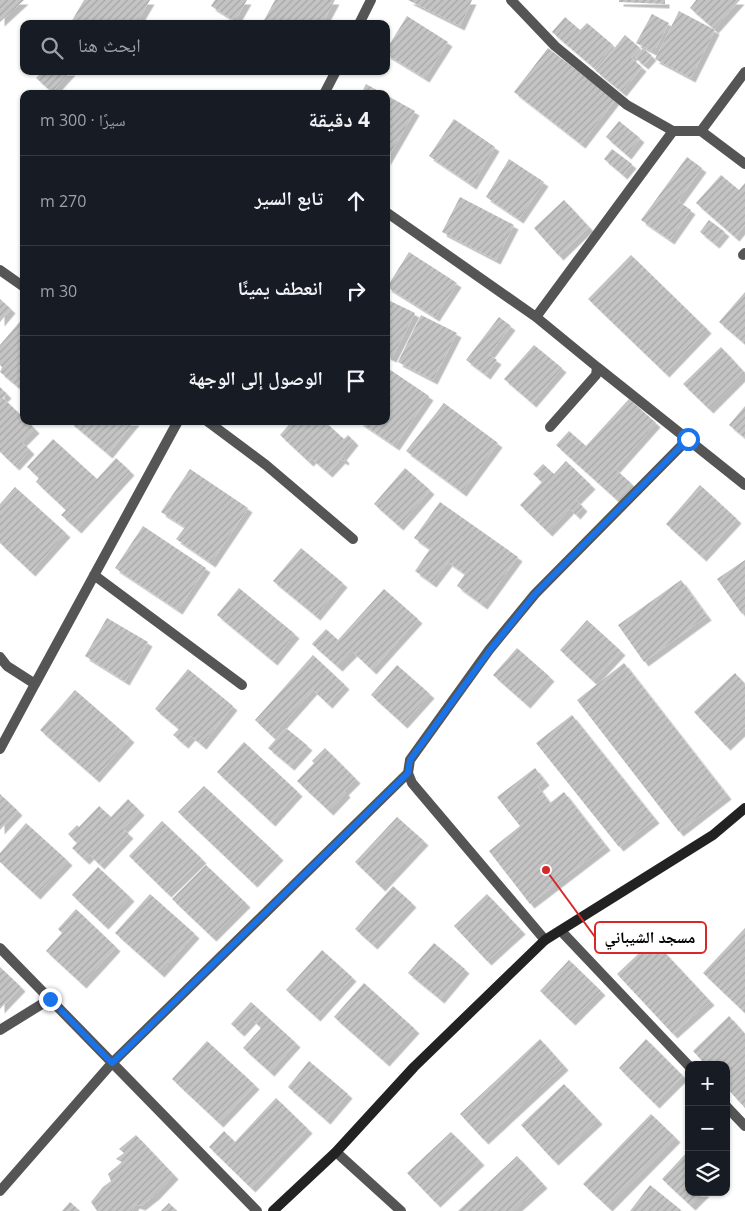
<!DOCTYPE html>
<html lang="ar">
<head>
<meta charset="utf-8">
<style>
  :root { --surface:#171b24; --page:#242831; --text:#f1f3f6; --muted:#9ea1a6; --line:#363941 }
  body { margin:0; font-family:"Open Sans","Noto Naskh Arabic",sans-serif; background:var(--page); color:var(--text); direction:rtl }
  .controls { position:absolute; right:15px; bottom:15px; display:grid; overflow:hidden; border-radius:10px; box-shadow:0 1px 4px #0004 }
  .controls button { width:45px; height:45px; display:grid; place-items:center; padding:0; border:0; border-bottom:1px solid var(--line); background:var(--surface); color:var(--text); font:25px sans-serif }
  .stop { position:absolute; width:15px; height:15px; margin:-11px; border:4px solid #1a73e8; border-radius:50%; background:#fff }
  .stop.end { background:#1a73e8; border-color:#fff; box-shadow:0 1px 5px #0008 }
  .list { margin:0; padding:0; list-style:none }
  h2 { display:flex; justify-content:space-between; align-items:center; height:65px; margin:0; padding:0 20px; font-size:21px }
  h2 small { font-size:16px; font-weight:400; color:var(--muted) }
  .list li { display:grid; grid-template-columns:32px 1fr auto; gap:15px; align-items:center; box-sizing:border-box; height:90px; padding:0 20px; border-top:1px solid var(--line) }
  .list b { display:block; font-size:19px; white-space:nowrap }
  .list em { font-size:16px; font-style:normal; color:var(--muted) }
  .icon { flex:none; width:28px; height:28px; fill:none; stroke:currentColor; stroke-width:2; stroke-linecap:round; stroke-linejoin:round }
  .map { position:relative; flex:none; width:745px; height:1211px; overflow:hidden; direction:ltr }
  .search { position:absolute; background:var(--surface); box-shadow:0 1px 4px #0004; left:20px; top:20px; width:370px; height:55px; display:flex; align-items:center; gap:12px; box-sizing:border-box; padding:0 18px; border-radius:10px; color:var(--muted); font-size:19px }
  .panel { position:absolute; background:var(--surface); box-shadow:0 1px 4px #0004; left:20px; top:90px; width:370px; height:335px; border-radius:10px; direction:rtl }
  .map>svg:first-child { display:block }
  .building { fill:url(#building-hatch); filter:url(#shadow) }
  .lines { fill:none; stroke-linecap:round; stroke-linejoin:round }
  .street { stroke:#555; stroke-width:10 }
  .secondary { stroke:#222; stroke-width:10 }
  .route { stroke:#1a73e8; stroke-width:6 }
  .leader { fill:none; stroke:#d62828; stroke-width:2 }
  .callout-dot { fill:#d62828; stroke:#fff; stroke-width:2 }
  .callout { fill:#fff; stroke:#d62828; stroke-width:2 }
  .callout-label { font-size:16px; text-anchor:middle; font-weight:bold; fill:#000 }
</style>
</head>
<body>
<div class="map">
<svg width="745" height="1211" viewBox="0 0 745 1211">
  <defs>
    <pattern id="building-hatch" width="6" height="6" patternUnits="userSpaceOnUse" patternTransform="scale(1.25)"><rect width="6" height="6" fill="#c4c4c4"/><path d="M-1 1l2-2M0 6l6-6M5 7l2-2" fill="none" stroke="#a7a7a7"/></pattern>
    <filter id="shadow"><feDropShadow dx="4.5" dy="4.5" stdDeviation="0" flood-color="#0004"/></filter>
  </defs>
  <rect width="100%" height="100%" fill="#fff"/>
  <path class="building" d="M0,0H24L0,22Z
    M84,0H150L136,24H70Z
    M215,0H247L235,21L211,6Z
    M275,0H335L322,24H262Z
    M408,0H472L460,26Z
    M619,0H665V4L619,2Z
    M696,0H740L714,29L690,8Z
    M679,11L715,30L691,78L655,59Z
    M652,14L669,23L654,52L636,43Z
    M407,16L448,42L425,78L386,54V50Z
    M565,17L580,30L587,23L613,45L594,68L552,32Z
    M625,35L640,48L631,58L642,67L622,92L596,71Z
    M548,48L615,100L581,144L514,92Z
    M643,48L652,56L644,65L635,58Z
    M43,71H71L52,92L36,78Z
    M366,84L384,94H361Z
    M386,95L415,111L386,161Z
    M454,119L495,147L472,185L429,156Z
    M619,121L640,138L627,155L606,137Z
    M612,149L632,164L623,175L604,159Z
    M687,157L702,168L678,201L691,210L670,240L641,220Z
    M509,159L544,182L519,219L486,197Z
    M721,175L739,190L745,183V225L735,237L696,203Z
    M460,197L514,225L496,260L442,232Z
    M564,200L589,227L559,256L534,228Z
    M709,220L725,232L715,244L700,232Z
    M409,252L457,283L435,317L387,287Z
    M631,255L707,329L665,373L588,299Z
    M745,292V344L719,322Z
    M0,299L11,309L0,322Z
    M386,299L415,313L392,358L386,355Z
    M421,315L457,333L433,380L398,362Z
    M499,317L511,326L489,355L497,360L486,375L466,360Z
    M22,319L24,320V392L0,372L2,367L0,365V345Z
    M534,345L562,368L532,403L504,379Z
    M721,347L745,373L709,409L683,384Z
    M386,367L429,396L395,446L358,421H386Z
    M0,387L7,394L3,398L24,418V421H27L35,429L22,442L30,450L15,466L0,452Z
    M629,399L656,423L615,469L632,484L617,500L556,445L569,431L586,446Z
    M444,403L498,443L462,492L406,451Z
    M745,406V438L729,425Z
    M69,421H135L108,454Z
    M292,421H324L344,439L348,435L354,441L342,456L345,459L344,461L341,459L328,473L312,459L309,462L280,435Z
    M53,439L97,479L116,458L130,471L77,529L61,515L66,510L36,482L39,478L27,467Z
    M566,461L591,485L576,500L583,507L576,515L570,509L548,532L520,505L542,482L533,474L543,464L554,474Z
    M405,468L430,490L399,526L374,504Z
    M190,469L248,508L211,563L176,539L185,527L161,512Z
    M700,485L737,519L702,557L666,524Z
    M15,487L66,533L31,572L0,543V504Z
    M440,502L518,557L483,605L457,586L465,574L448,562L432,583L415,571L430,549L414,538Z
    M143,526L206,568L178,610L115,568Z
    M301,548L343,583L316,616L273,581Z
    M745,560V612L742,614L717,579Z
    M681,580L707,616L644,662L618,625Z
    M239,588L295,634L273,661L217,615Z
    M384,589L418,619L372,670L353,652L338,667L312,644L326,629L338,640Z
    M107,618L148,642L125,681L85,656Z
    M587,620L621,651L593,681L560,650Z
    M517,648L550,677L526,704L493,675Z
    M313,655L345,685L328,704L313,690L272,736L255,720Z
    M624,663L727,795L679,832L577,700Z
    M397,665L430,694L403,724L371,695Z
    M188,669L233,706L202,745L191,736L184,744L173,735L179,729L155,709Z
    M735,673L745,684V728L726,746L694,712Z
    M75,690L130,738L95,778L40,730Z
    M572,715L655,819L619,847L536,743Z
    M286,728L308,746L290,766L268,748Z
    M244,742L298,792L271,822L217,772Z
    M325,748L356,779L344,791L346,793L329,811L297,781L314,763L312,761Z
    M535,768L545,781L538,787L550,803L564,792L606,846L530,904L489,851L520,826L497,797Z
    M204,786L279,856L253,883L178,812Z
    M0,794L18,811L0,830Z
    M128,799L140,811L123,829L129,834L100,865L90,855L85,860L72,848L77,843L68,834L77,825L79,827L99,806L111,817Z
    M397,817L424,841L381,887L355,862Z
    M162,821L202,859L167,893L129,856Z
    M26,823L68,861L36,895L0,862V853Z
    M206,865L246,903L212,937L172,899Z
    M98,867L130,897L104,925L72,895Z
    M393,886L412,903L373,945L355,929Z
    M150,894L195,934L160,973L115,933Z
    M487,894L521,930L487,961L454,926Z
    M76,909L116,947L82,984L46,951L62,933L58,929Z
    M745,928V1013L703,973Z
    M653,940L710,1001L673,1034L617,974Z
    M434,943L465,969L440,999L408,973Z
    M322,950L352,977L316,1017L286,990Z
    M569,960L601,991L571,1021L540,991Z
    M0,967L21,987L0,1009Z
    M364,983L415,1029L385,1062L334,1017Z
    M251,1002L296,1043L270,1072L243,1048L261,1028L252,1019L240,1032L231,1024Z
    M729,1016L745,1034V1108L726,1087V1065H706L693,1051Z
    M540,1039L564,1066L484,1140L460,1114Z
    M646,1039L683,1076L655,1104L619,1068Z
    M207,1041L255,1085L219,1123L172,1079Z
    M309,1061L348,1094L326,1120L288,1087Z
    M564,1084L598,1120L554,1161L521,1125Z
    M276,1098L308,1129L251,1188L209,1147L224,1131L235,1142Z
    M651,1114L676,1138L608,1207L583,1184Z
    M451,1132L480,1161L436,1203L407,1173Z
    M136,1135L174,1175L155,1195L141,1206L135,1204L132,1211H97L91,1202L103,1187L111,1181L108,1174L122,1162L116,1159L124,1153L119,1149Z
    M689,1150V1192H705L691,1206L662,1179Z
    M517,1156L543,1184L513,1211H458Z
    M650,1185L681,1210L680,1211H630Z
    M70,1202L80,1211H62Z
    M169,1203L177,1211H161Z"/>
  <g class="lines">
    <path class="street" d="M511,0L555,46L627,105L673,131H701L745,164
      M359,24L371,0
      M324,94L336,71
      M701,131L745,72
      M386,212L536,317L597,367L596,375L550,427
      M743,255L745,253
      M0,270L24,287
      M536,317L673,131
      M597,367L745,485
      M207,421L266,465L353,539
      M94,575L242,685
      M0,657L7,666L35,684L0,749
      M35,684L178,421
      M561,931L689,1066
      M545,940L412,783L408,773L410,760L489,650L535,594L688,439
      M0,948L257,1211
      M0,1030L50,999
      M726,1106L745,1126
      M336,1152L401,1211
      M0,1191L112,1063L408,773"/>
    <path class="secondary" d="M273,1211L336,1152L414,1067L545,940L713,835L745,808"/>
  </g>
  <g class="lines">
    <path class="route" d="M50,999L112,1063L408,773L410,760L490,650L535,594L688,439"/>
  </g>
  <path class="leader" d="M546 870L595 937"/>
  <circle class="callout-dot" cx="546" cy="870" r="5"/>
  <rect class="callout" x="595" y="922" width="111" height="31" rx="5"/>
  <g class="callout-label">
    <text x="650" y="943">مسجد الشيباني</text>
  </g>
</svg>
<div class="controls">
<button>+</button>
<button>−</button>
<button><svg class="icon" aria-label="layers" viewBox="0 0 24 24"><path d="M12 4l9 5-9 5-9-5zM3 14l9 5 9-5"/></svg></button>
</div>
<div class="stop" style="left:688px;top:439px"></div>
<div class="stop end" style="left:50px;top:999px"></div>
<div class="search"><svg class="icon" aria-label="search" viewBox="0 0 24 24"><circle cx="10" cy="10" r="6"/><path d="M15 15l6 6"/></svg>ابحث هنا</div>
<section class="panel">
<h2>4 دقيقة<small>سيرًا · 300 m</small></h2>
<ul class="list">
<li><svg class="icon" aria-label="ahead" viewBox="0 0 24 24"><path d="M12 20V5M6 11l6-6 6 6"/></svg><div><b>تابع السير</b></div><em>270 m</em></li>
<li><svg class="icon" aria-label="right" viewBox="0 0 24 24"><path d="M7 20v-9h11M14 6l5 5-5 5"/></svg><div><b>انعطف يمينًا</b></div><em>30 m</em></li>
<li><svg class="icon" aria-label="arrive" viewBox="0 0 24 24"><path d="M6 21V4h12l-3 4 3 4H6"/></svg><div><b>الوصول إلى الوجهة</b></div></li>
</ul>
</section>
</div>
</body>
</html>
